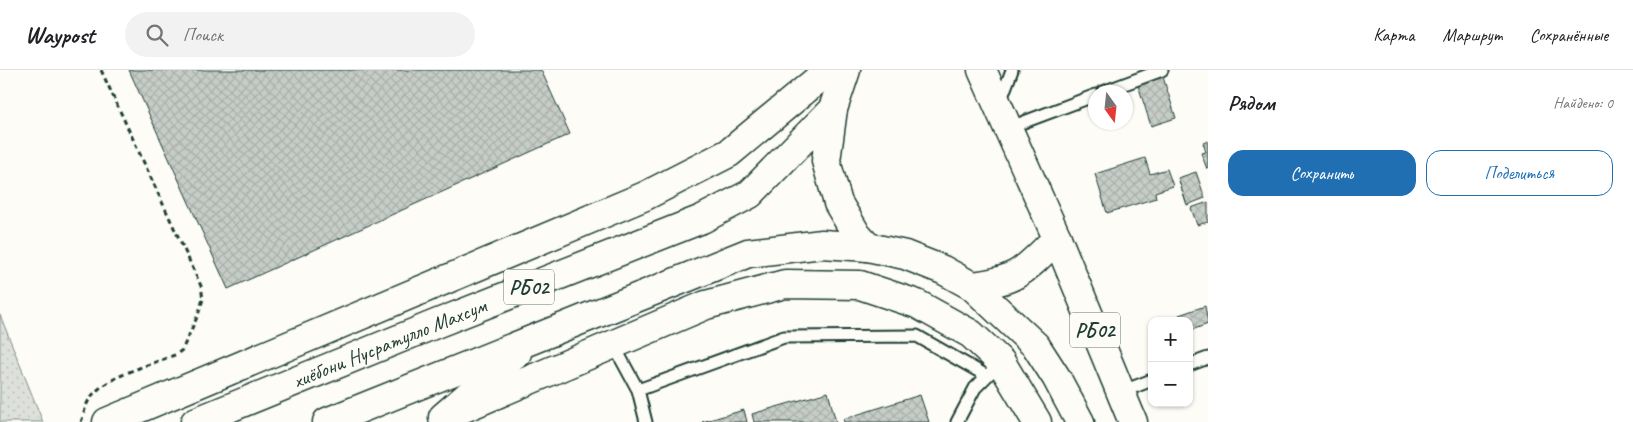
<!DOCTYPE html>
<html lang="ru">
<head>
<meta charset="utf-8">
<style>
  :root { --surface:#fff; --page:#f2f2f2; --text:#202124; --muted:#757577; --line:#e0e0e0; --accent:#1f6fb2 }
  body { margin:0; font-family:Caveat,sans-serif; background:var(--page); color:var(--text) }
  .controls { position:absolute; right:15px; bottom:15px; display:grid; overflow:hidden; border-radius:10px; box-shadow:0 1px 4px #0004 }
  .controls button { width:45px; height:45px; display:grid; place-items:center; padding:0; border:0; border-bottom:1px solid var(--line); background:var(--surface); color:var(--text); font:25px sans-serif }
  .compass { position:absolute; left:1088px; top:15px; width:45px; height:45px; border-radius:50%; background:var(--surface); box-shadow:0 1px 4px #0004; rotate:165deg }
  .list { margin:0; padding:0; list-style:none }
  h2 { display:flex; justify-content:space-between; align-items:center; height:65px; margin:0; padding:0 20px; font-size:21px }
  h2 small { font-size:16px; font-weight:400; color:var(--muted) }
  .actions { display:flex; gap:10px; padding:15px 20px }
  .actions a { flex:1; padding:11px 0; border:1px solid var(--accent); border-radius:15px; text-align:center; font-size:18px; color:var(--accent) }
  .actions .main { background:var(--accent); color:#fff }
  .icon { flex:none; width:28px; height:28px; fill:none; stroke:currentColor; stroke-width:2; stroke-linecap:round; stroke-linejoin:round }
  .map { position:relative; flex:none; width:1208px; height:352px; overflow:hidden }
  header { display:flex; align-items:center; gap:30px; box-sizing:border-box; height:70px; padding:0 25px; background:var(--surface); border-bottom:1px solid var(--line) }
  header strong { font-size:24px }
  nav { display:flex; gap:28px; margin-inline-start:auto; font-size:18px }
  .search { width:350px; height:45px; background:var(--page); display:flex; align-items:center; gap:12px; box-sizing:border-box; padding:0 18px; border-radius:28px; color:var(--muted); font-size:19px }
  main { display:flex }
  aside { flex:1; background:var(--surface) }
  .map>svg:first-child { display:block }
  .grass { fill:url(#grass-dots); stroke:#7e8e88 }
  .building { fill:url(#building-cross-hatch); stroke:#1f3d34 }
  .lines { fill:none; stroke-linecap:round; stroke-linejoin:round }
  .lane-casing { stroke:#1f3d34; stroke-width:15 }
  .secondary-casing { stroke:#1f3d34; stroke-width:31 }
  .highway-casing { stroke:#1f3d34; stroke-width:31 }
  .path { stroke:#1f3d34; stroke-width:3; stroke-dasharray:5 4; stroke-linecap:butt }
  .lane { stroke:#fdfcf7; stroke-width:11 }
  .secondary { stroke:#fdfcf7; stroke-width:28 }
  .highway { stroke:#fdfcf7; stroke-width:28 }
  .labels { text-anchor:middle; stroke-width:5; stroke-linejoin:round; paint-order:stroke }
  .shield { fill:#fdfcf7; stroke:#62766e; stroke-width:1 }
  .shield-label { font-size:20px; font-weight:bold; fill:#1f3d34 }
  .street-label { font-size:21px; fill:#1f3d34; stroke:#fdfcf7 }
</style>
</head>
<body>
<header>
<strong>Waypost</strong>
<div class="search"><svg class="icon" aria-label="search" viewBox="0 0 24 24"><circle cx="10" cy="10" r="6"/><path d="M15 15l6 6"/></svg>Поиск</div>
<nav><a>Карта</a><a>Маршрут</a><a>Сохранённые</a></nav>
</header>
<main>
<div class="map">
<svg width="1208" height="352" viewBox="0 0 1208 352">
  <defs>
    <pattern id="grass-dots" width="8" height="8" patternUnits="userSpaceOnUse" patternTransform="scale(1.25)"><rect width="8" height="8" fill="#dde0db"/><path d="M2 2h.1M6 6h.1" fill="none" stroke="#bdc1bd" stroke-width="1.8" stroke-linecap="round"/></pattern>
    <pattern id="building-cross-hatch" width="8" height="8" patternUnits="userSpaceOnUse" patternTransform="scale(1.25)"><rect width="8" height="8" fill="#c6cdc7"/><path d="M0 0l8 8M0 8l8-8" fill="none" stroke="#aab1ac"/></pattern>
  </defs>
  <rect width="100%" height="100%" fill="#fdfcf7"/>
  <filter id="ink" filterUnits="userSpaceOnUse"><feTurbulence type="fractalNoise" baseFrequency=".02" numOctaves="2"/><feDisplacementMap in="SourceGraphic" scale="10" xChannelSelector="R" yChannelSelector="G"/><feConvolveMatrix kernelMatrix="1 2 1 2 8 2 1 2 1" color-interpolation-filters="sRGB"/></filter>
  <g filter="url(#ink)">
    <path class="grass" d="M0,245L43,352H0Z"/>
    <path class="building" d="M129,0H541L570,64L228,219Z
      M1163,7L1176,48L1151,56L1138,15Z
      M1208,71V98L1207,99L1201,83L1206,82L1203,73Z
      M1145,88L1150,104L1167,99L1173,116L1155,122L1156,128L1107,143L1095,104Z
      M1196,102L1205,128L1187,135L1178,108Z
      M1208,132V152L1197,155L1191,138Z
      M1205,236L1208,254L1189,261V251H1180L1179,245Z
      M828,322L836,352H754L752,344Z
      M920,325L929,352H844L843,349Z
      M744,340L747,352H702Z"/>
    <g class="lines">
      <g class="lane-casing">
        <path id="lane" d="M1103,22L1162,0
          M1000,32L1012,0
          M1008,58L1096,25
          M613,274L638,320L646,352
          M1189,295L1208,288
          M638,320L784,267L917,266L987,306
          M1121,322L1152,310
          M957,352L975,318L993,300"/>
      </g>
      <g class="secondary-casing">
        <path id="secondary" d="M452,343L706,235L785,214L860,215L917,234L971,264L1001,292L1037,352
          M107,352L645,126L729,83L829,0"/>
      </g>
      <g class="highway-casing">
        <g id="highway">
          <path d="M846,0L833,39L826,91L838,133L857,165L868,177L905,185L943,200L972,216L1036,276L1056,307L1080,352"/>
          <path d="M982,0L1057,168L1133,352"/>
          <path d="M972,216C1018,211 1025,200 1057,168"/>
          <path d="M443,347L517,283"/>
          <path id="s1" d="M195,352L438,253L702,149L750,124L833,39"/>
          <path d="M327,352L748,183L822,174L868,177"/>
        </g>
      </g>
      <path class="path" d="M81,352C84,345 85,336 89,330C102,307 153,294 177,284L182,280L198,245L203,229L201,216L101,0"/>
      <use href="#lane" class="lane"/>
      <use href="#secondary" class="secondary"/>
      <use href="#highway" class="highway"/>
    </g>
  </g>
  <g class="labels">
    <g class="shield">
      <rect x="504" y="199.5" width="50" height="35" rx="4"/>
      <rect x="1070" y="242.5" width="50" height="35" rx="4"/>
    </g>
    <g class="shield-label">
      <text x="529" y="224">РБ02</text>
      <text x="1095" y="267">РБ02</text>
    </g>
    <g class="street-label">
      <text dy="7" stroke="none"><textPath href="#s1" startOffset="210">хиёбони Нусратулло Махсум</textPath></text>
    </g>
  </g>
</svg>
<div class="controls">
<button>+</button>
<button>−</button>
</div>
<svg class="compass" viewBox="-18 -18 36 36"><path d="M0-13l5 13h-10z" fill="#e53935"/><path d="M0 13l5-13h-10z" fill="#757577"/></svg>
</div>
<aside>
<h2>Рядом<small>Найдено: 0</small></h2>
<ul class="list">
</ul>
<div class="actions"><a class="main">Сохранить</a><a>Поделиться</a></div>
</aside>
</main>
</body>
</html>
